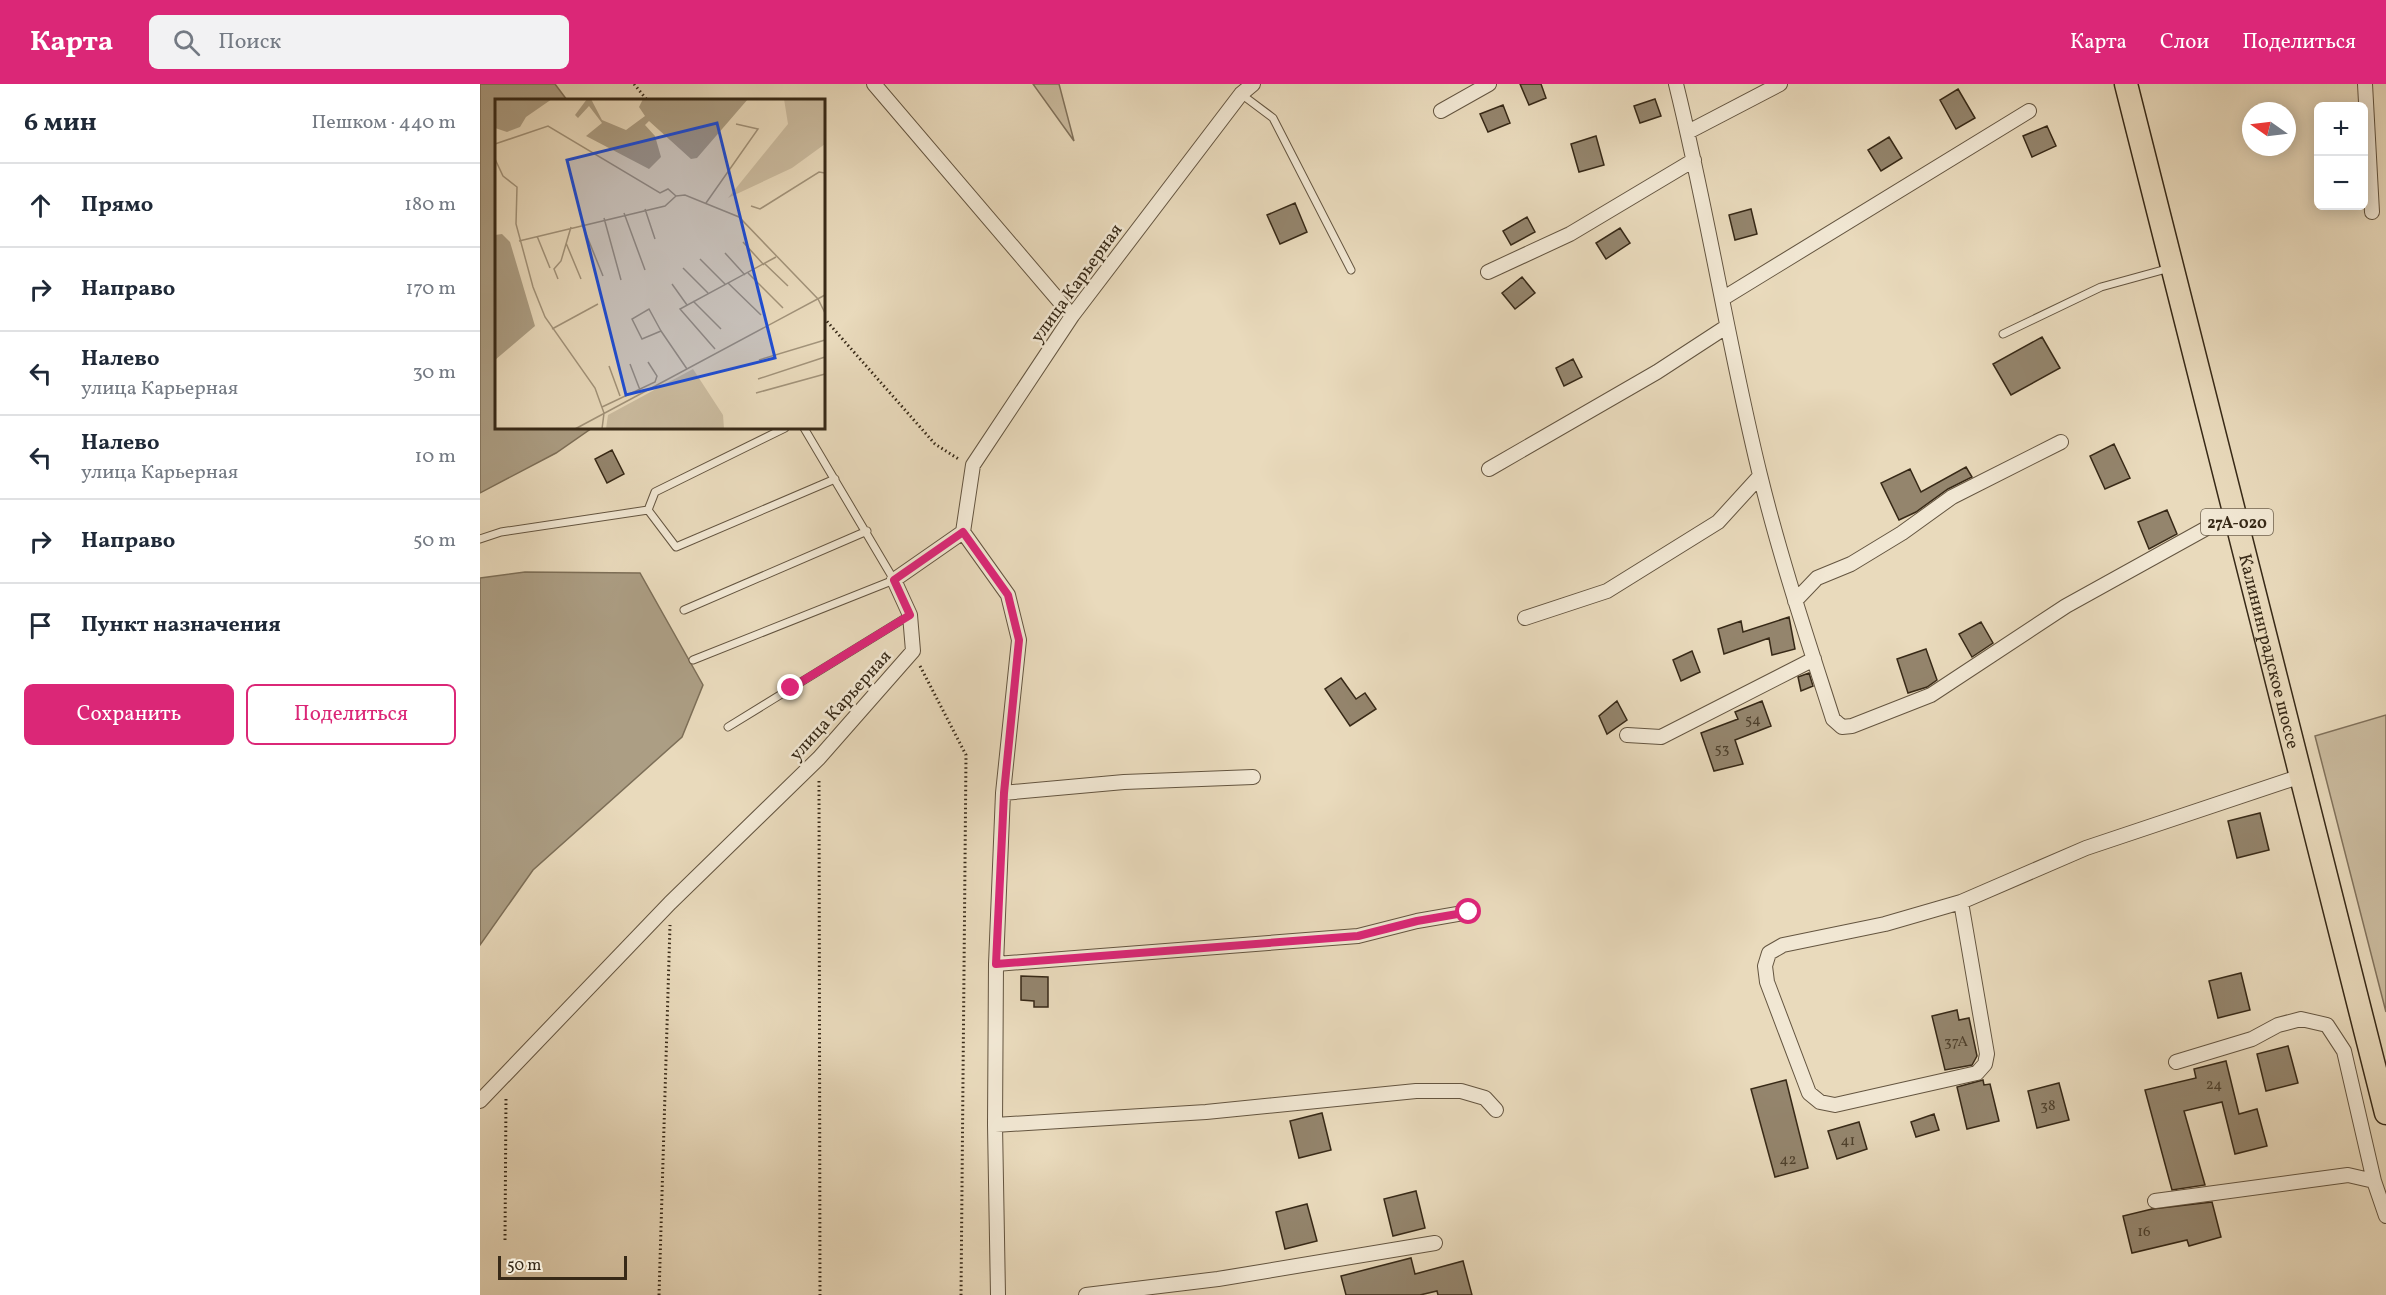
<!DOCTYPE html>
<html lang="ru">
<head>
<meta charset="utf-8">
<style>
  :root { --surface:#fff; --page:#f2f2f3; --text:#1f2937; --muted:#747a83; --line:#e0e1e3; --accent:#db2777 }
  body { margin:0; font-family:Vollkorn,serif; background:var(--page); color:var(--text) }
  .controls { position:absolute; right:18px; top:18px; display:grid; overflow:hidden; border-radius:9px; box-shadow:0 3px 15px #0003 }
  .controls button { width:54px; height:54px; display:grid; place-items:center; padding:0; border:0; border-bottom:2px solid var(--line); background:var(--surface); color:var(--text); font:30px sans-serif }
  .compass { position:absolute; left:1762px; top:18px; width:54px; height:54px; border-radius:50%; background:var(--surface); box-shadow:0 3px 15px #0003; rotate:284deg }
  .scale { position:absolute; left:18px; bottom:15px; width:129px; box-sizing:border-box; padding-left:6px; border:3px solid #372917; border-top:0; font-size:16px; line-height:21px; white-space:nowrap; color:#372917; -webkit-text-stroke:4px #f1e7d3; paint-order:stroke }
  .stop { position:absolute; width:18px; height:18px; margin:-14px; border:4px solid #db2777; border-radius:50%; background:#fff }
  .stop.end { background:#db2777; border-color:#fff; box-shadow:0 2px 6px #0008 }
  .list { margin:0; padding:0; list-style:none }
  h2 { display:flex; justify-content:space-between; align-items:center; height:78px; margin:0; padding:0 24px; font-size:26px }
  h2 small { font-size:20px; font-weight:400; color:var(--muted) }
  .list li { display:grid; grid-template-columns:39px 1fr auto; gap:18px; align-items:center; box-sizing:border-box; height:84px; padding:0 24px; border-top:2px solid var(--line) }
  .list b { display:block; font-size:22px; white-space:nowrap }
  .list p { margin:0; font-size:20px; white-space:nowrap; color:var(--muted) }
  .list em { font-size:20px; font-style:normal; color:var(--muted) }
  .actions { display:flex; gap:12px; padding:18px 24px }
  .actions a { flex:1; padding:14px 0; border:2px solid var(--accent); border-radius:9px; text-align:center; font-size:21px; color:var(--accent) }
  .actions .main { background:var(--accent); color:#fff }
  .icon { flex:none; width:33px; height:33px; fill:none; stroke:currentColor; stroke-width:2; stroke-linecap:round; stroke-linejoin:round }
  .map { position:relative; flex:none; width:1906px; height:1211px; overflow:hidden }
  header { display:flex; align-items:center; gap:36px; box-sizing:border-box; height:84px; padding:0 30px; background:var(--accent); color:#fff }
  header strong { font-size:28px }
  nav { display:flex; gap:33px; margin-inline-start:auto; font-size:21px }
  .search { width:420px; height:54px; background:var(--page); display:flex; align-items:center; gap:15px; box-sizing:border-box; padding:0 21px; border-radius:9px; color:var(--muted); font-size:22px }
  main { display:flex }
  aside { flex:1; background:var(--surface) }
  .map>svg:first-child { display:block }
  .green { fill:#cbbca0; stroke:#81725c; stroke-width:1.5 }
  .water { fill:#ac9e84; stroke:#7d6f58; stroke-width:1.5 }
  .building { fill:#94856d; stroke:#372917; stroke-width:1.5 }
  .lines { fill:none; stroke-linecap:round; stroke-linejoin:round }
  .lane-casing { stroke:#645540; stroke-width:9 }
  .street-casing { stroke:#645540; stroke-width:16 }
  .primary-casing { stroke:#372917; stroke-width:25 }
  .path { stroke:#372917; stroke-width:3; stroke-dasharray:1.5 3; stroke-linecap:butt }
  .lane { stroke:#f1e7d3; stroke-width:7 }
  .street { stroke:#f1e7d3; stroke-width:14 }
  .primary { stroke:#e9dabc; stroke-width:22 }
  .route { stroke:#db2777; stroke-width:8 }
  .labels { text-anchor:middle; stroke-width:5; stroke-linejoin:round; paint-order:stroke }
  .number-label { font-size:15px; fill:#4e402c }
  .shield { fill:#f1e7d3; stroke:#6f624f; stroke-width:1.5 }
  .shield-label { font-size:16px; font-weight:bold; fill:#372917 }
  .street-label { font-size:18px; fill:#372917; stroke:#f1e7d3 }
  .inset-road { fill:none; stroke:#a2937a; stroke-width:1.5 }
  .view { fill:#1d4ed8; fill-opacity:0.15; stroke:#1d4ed8; stroke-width:3 }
  .inset-edge { fill:none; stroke:#372917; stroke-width:3 }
</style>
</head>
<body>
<header>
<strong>Карта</strong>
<div class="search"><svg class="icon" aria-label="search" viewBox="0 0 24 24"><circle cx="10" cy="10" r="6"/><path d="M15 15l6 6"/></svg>Поиск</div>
<nav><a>Карта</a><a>Слои</a><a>Поделиться</a></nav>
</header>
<main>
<aside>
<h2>6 мин<small>Пешком · 440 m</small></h2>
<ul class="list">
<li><svg class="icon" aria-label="ahead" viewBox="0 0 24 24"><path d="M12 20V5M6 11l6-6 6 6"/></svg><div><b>Прямо</b></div><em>180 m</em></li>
<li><svg class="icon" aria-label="right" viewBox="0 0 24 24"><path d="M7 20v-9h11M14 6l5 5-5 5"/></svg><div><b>Направо</b></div><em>170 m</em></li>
<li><svg class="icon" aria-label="left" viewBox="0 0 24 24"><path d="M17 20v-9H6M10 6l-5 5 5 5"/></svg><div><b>Налево</b><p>улица Карьерная</p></div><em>30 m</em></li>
<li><svg class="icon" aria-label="left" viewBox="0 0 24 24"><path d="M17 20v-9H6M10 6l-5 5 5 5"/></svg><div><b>Налево</b><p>улица Карьерная</p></div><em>10 m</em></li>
<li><svg class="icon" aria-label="right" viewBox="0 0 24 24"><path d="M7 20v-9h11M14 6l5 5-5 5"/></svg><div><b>Направо</b></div><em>50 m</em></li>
<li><svg class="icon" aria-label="arrive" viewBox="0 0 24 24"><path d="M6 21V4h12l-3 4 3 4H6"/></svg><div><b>Пункт назначения</b></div></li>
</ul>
<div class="actions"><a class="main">Сохранить</a><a>Поделиться</a></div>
</aside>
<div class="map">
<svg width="1906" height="1211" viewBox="0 0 1906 1211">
  <rect width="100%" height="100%" fill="#e9dabc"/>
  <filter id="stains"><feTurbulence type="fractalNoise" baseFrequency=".00333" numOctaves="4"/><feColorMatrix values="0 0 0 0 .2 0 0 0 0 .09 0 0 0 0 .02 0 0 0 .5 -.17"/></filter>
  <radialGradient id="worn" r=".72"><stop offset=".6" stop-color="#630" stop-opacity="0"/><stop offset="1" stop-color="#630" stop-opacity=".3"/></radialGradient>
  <path class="green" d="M553,0H579L594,57Z
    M1906,631V928L1835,652Z"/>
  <path class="water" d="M0,0H75L87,16H16V344H112L76,369L0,409Z
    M45,488L160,489L223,601L202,653L53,786L0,861V494Z"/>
  <path class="building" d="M1040,0H1061L1066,14L1049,21Z
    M1478,5L1495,34L1476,45L1460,16Z
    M1175,15L1181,32L1160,39L1154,22Z
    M1023,21L1030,39L1008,48L1000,30Z
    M1567,42L1576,62L1552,73L1543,52Z
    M1116,52L1124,81L1099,88L1091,60Z
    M1409,53L1422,74L1401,87L1388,66Z
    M815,119L827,148L800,160L787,131Z
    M1271,125L1277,150L1255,156L1249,131Z
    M1047,133L1055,148L1031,161L1023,147Z
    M1140,144L1150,159L1126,175L1116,159Z
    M1042,193L1055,209L1035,225L1022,209Z
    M1562,253L1580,284L1531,311L1513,280Z
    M1093,275L1102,293L1084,302L1076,284Z
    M1634,360L1650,394L1625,405L1610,372Z
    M132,366L144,390L127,399L115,375Z
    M1486,383L1492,393L1468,405L1436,428L1419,436L1401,399L1430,385L1441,408Z
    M1687,426L1697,450L1669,465L1658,438Z
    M1309,533L1315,565L1292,571L1289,554L1244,570L1238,545L1261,537L1263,548Z
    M1501,538L1513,559L1492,573L1479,550Z
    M1446,565L1457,596L1447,603L1428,609L1417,575Z
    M1212,567L1220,588L1201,597L1193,576Z
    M1329,589L1333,602L1321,607L1318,593Z
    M861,594L876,615L885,609L896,625L870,642L845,605Z
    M1137,617L1147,636L1127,650L1119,632Z
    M1282,617L1291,642L1255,656L1263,680L1234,687L1221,649L1258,635L1255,628Z
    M1780,729L1789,766L1757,774L1748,737Z
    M1761,889L1770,926L1738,934L1729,897Z
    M541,892L568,893V923H554V917L541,916Z
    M1477,926L1479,936L1489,934L1497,972L1492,981L1465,986L1452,932Z
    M1808,962L1818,999L1786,1007L1777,970Z
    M1746,977L1759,1030L1777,1025L1787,1062L1755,1070L1742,1018L1704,1027L1725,1101L1692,1106L1665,1006L1716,994L1714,985Z
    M1306,996L1328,1084L1295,1093L1271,1005Z
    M1503,996L1504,1001L1510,1000L1519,1037L1487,1045L1477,1003Z
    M1579,999L1589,1036L1557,1044L1548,1007Z
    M842,1029L851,1066L819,1074L810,1037Z
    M1454,1030L1459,1046L1436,1053L1431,1038Z
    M1379,1038L1387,1065L1357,1075L1348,1047Z
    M936,1107L945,1144L913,1152L904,1115Z
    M1732,1118L1741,1153L1709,1162L1707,1156L1652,1169L1643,1132L1672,1125Z
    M827,1120L837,1157L805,1165L796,1128Z
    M931,1174L935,1190L983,1177L992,1211H958L957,1207L940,1211H866L861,1192Z"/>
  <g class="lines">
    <g class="lane-casing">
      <path id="lane" d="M761,10L793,34L871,186
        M1523,250L1621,203L1690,184
        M168,426L175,408L305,344
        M0,455L21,448L168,426L196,463L355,395
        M204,526L387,447
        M213,576L414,496L324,344
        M248,643L430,531"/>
    </g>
    <g class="street-casing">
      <path id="street" d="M394,0L592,232
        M1196,0C1228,129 1248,261 1280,391C1300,473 1327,554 1353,635L1362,643L1372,642L1451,611L1586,522L1725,445
        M1885,0L1892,128
        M961,27L1009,0
        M1208,48L1300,0
        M1008,188L1090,150L1214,76
        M1242,215L1549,27
        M1009,385L1177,288L1246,243
        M483,448L528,511L539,556L523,709L516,880L515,1041L518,1211
        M1315,517L1337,494L1371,480L1422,449L1472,413L1581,358
        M1045,534L1127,507L1238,438L1280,392
        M1147,651L1181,653L1334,575
        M523,709L644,698L773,693
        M1481,818L1405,840L1303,861L1289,869L1285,882L1287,898L1329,1009L1340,1018L1355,1021L1497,989L1505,980L1507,970L1481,818L1606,764L1821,692
        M516,880L878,852L937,837L989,828
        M1696,978L1772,955L1798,941L1821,935L1847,941L1864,967L1894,1097L1906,1132
        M0,1017L190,819L339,674L433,567L430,531L414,496L483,448L493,381L592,232L761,10L773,0
        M515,1041L726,1028L936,1007H981L1005,1014L1016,1026
        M1675,1117L1868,1091L1894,1097
        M606,1211L738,1195L955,1159"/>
    </g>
    <g class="primary-casing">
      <g id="primary">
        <path id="s1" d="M1646,0L1906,1029"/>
      </g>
    </g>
    <path class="path" d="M154,0L167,16
      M344,234L455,360L480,376
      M440,582L486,671L481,1211
      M339,697L340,1211
      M25,1156L26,1013
      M179,1211L190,841"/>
    <use href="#lane" class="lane"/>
    <use href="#street" class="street"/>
    <use href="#primary" class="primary"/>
  </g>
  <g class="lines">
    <path class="route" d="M311,604L430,531L414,496L483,448L528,511L539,556L524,709L516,880L878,852L937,837L989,828"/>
  </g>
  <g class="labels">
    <g class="number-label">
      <text x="1273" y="640">54</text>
      <text x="1242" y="669">53</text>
      <text x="1476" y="962">37А</text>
      <text x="1734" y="1005">24</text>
      <text x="1568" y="1026">38</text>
      <text x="1368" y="1061">41</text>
      <text x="1308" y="1080">42</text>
      <text x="1664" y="1152">16</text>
    </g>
    <rect class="shield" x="1721" y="425" width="72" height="26" rx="4.5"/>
    <g class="shield-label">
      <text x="1757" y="444">27А-020</text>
    </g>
    <g class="street-label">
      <text transform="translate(596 199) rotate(-54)" y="6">улица Карьерная</text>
      <text dy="6" stroke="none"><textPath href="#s1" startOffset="585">Калининградское шоссе</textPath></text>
      <text transform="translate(360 621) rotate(-48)" y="6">улица Карьерная</text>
    </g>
  </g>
  <g transform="translate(15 15)">
    <rect width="330" height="330" fill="#e9dabc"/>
    <path d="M289,0H330V45L297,69L233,99L293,25ZM198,270L228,316L229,330H111L113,316Z" fill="#cbbca0"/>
    <path d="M0,0H57L31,18L25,28L12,33L0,29ZM92,0H96L107,21L131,31L150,17L144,8L148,0H253L202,59L196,60L154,22L150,26L160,37L166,58L154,70L91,37L107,24L94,7L83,19L80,16ZM7,135L15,143L40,227L0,261V136Z" fill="#ac9e84"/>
    <path class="inset-road" d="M0,45L53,27L165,94L173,90L181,97L190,96L244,118L323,200L330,214M0,60L8,77L22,88L21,125L38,188L50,218L100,289L109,314L107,330M211,104L263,30L241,25M256,107L265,110L324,73L330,74M150,110L160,140M129,114L150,171M109,119L126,181M87,125L108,177M42,137L55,169M24,142L170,107L181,97M248,143L269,166M71,144L86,180M230,154L250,176M205,160L230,185M270,165L293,187M188,169L213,194M253,174L288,209M63,180L59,170L66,162L76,128M233,184L266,216M177,185L192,206M198,202L226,230M57,230L103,205M166,232L154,210L137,220L147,240L166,232L192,270M220,250L185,210L281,158M264,261L330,241M135,265L145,291M114,267L125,297M263,280L330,258M261,294L330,275M107,308L160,283L162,277L153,263M80,330L330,196"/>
    <path class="view" d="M222,24L280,259L131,296L72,61Z"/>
    <rect width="330" height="330" class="inset-edge"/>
  </g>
  <rect width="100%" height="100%" filter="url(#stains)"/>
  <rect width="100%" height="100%" fill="url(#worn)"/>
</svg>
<div class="controls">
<button>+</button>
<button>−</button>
</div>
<svg class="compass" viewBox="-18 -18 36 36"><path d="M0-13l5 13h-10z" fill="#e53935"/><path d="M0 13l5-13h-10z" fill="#747a83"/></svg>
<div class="scale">50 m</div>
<div class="stop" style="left:989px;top:828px"></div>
<div class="stop end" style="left:311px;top:604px"></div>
</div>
</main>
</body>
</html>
